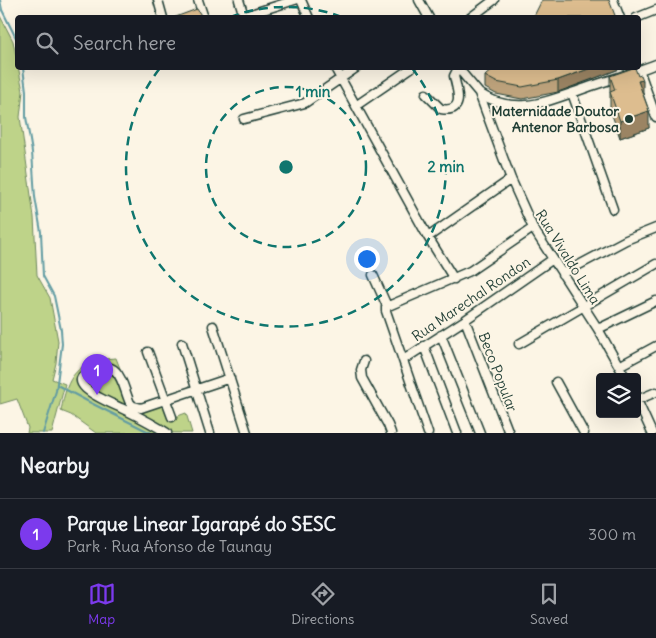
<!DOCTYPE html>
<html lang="en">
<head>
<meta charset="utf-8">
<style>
  :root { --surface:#171b24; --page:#20242c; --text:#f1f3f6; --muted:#9ea1a6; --line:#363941; --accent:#7c3aed }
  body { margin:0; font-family:Delius,sans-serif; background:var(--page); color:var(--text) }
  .controls { position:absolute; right:15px; bottom:15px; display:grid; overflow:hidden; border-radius:5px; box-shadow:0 5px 20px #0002 }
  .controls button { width:45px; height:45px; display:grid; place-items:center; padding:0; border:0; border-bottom:1px solid var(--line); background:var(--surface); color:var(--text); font:25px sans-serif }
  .you { position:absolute; left:366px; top:258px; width:18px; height:18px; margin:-12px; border:4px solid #fff; border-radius:50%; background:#1a73e8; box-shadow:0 0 0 8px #1a73e833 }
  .badge { display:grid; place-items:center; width:32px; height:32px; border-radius:50%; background:var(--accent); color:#fff; font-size:16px; font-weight:700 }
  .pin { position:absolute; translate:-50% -41px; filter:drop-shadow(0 1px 2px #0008) }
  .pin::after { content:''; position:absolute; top:26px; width:18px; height:15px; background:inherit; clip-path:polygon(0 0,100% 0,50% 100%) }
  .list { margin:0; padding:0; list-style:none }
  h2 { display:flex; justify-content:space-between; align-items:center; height:65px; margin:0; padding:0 20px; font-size:21px }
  h2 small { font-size:16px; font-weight:400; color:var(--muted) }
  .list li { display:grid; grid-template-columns:32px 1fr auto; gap:15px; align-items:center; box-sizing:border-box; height:70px; padding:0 20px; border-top:1px solid var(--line) }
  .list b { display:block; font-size:19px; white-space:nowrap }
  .list p { margin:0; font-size:16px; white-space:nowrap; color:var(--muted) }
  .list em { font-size:16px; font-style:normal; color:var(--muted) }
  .icon { flex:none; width:28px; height:28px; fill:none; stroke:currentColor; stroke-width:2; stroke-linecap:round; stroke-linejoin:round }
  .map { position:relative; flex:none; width:656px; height:433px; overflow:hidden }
  .search { position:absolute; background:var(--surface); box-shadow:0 5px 20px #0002; left:15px; right:15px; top:15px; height:55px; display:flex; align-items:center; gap:12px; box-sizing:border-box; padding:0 18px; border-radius:5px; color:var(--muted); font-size:19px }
  .sheet { height:135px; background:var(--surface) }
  nav { display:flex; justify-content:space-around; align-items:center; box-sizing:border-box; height:70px; border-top:1px solid var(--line); background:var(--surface); font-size:14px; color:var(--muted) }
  nav a { display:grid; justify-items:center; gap:2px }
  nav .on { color:var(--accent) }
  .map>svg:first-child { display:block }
  .green { fill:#bed389; stroke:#6e885e }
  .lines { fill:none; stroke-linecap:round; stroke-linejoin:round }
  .stream { stroke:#629ca3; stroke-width:2 }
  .minor-casing { stroke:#1f3d34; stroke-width:11 }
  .minor { stroke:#fcf5e5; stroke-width:8 }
  .wall { fill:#bea37b; stroke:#1f3d34 }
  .shaded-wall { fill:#9b8464; stroke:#1f3d34 }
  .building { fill:#ddbd8f; stroke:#1f3d34 }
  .ring { fill:none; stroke:#0f766e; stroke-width:2.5; stroke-dasharray:9 6 }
  .poi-dot { fill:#1f3d34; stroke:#fcf5e5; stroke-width:2 }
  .labels { text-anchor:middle; stroke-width:4; stroke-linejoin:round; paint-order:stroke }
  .poi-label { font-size:14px; font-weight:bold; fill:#1f3d34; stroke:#fcf5e5; text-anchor:end }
  .street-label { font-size:14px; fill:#1f3d34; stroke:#fcf5e5 }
  .centre { fill:#0f766e; stroke:#fcf5e5; stroke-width:2.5 }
  .ring-label { font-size:15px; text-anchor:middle; font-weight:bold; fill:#0f766e; stroke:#fcf5e5; stroke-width:4; stroke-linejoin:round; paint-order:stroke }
</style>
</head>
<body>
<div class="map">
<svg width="656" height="433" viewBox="0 0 656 433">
  <rect width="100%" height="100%" fill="#fcf5e5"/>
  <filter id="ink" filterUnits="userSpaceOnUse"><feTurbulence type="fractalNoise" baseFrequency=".02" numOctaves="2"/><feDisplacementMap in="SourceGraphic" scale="10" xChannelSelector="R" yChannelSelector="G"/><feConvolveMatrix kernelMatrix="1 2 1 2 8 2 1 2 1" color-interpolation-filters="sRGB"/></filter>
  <g filter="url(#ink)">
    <path class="green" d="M0,16L13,41L23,91L20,117L34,217L37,275L50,298L58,341L56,363L52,379L65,384L52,433H27L28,428L17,399L0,404Z
      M116,358L133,402L136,407L168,401L175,417L186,413L192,433H96L71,415L61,411C67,376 77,360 116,358Z"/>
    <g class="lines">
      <path class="stream" d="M0,0L2,10L18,42
        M23,68L26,91V117L32,152L35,197L41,232L43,276L54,296L61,330L62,344L56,391L43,433
        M57,385L89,402L151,433"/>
      <g class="minor-casing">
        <path id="minor" d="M158,0L163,18
          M198,0L204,18
          M239,0L244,16
          M301,0L309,18
          M419,0L429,18
          M613,0L620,18
          M238,18L295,0
          M470,18L494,0
          M636,18L656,10
          M335,68L428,237L454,279
          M458,68L479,93L511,179L533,228L598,329L625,377
          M640,72L656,117
          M479,93C516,117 548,101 586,88C609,80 633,73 656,64
          M572,93L613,209
          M426,94L441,109C466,113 457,90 454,76L458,68
          M357,105L411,68
          M244,119L305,103L356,68
          M428,237L511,179
          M562,274L626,240L656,228
          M373,275L387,306
          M465,320L509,433
          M213,326L247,433
          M598,329L656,301
          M441,335L480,433
          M182,343L210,433
          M519,344L656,264
          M424,346L457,433
          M148,352L172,417
          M403,360L465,320L553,259
          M364,361L361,370L362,378L388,425L391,433
          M619,366L656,346
          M556,382L584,433
          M637,400L652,433
          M637,400L656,392
          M167,433L159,428C147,421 134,414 121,408C109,402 56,382 95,369C121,360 122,385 130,403L133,406L141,408L230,378
          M428,433L386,311V307L470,271L533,228"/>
      </g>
      <use href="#minor" class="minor"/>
    </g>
    <path class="wall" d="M622,68L558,92L522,99L496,94L485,88V76Z
      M610,76H638L643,94L649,128L620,138L610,109Z"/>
    <path class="shaded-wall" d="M591,68H622L558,92V80Z
      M643,80V97L638,81Z
      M649,111V128L620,138V121Z"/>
    <path class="building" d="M542,0H609L616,18H533Z
      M197,9L202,17L173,18Z
      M494,68H591L558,80L522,87L496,82L485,76Z
      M633,68H635L638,76L641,75L643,80L638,81L649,111L620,121L610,92L615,90L610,76Z"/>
  </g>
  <g class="ring">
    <circle cx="286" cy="167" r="80"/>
    <path d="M230 17A160 160 0 0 1 342 17M412 68A160 160 0 1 1 160 68"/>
  </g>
  <circle class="poi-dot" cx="629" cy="119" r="5"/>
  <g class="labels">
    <g class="poi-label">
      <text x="619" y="116">Maternidade Doutor<tspan x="619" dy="16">Antenor Barbosa</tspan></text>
    </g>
    <g class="street-label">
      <text transform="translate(568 257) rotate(58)" y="5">Rua Vivaldo Lima</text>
      <text transform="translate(471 299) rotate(-34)" y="5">Rua Marechal Rondon</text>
      <text transform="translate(498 372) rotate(69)" y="5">Beco Popular</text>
    </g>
  </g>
  <circle cx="286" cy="167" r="8" class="centre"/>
  <g class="ring-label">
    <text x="313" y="97">1 min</text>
    <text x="446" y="172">2 min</text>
  </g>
</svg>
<div class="controls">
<button><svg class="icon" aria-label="layers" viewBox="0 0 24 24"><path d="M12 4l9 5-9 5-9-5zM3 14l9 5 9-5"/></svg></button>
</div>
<div class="you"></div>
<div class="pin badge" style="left:97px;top:395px">1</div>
<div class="search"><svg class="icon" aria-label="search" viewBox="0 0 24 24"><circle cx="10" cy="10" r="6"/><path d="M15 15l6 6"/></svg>Search here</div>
</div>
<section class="sheet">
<h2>Nearby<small></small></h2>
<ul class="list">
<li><span class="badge">1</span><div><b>Parque Linear Igarapé do SESC</b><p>Park · Rua Afonso de Taunay</p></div><em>300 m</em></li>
</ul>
</section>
<nav>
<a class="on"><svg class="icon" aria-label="map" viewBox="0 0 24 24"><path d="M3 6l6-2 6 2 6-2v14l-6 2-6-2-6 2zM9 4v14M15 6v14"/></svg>Map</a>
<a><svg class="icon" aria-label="directions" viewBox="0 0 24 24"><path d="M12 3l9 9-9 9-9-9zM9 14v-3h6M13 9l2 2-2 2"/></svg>Directions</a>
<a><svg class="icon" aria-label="saved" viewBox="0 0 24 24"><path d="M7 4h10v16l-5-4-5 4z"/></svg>Saved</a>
</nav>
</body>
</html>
